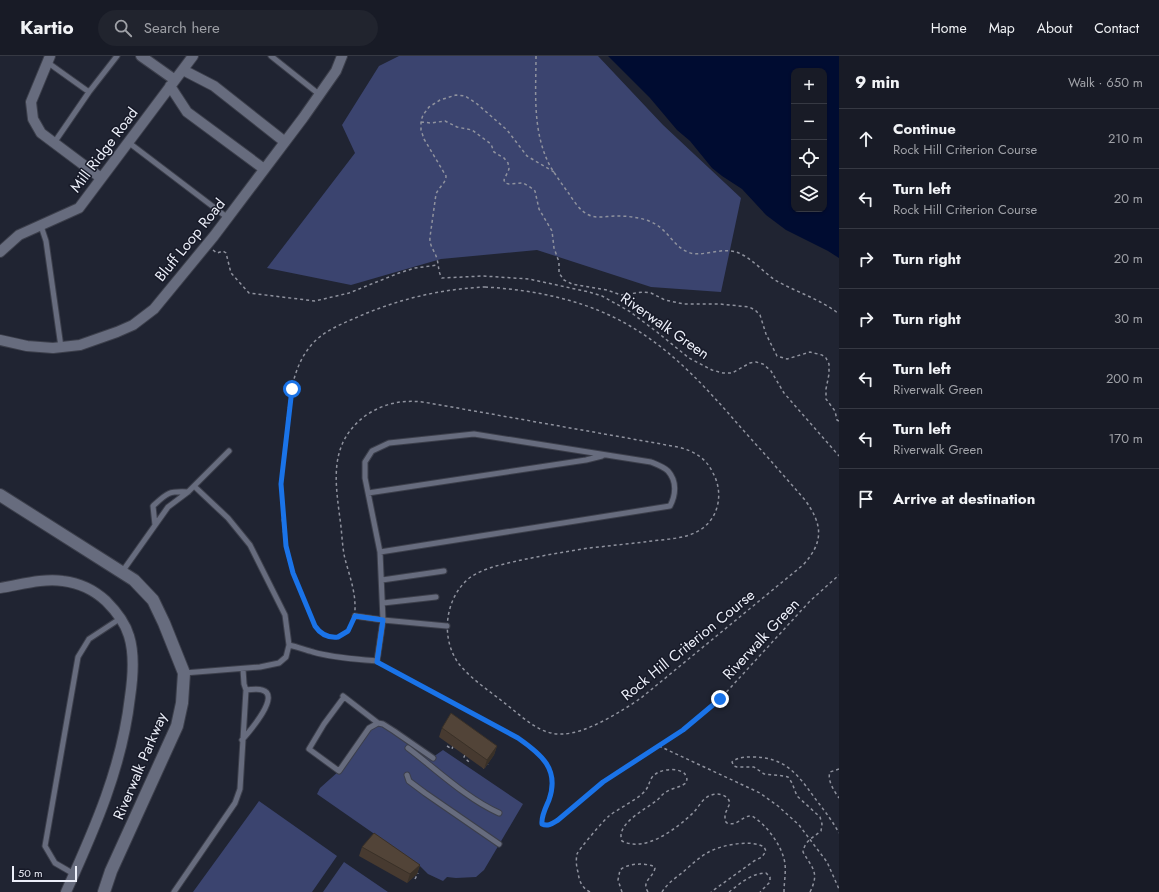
<!DOCTYPE html>
<html lang="en">
<head>
<meta charset="utf-8">
<style>
  :root { --surface:#181b26; --page:#21242e; --text:#f1f3f6; --muted:#9fa1a7; --line:#363943 }
  body { margin:0; font-family:Jost,sans-serif; background:var(--page); color:var(--text) }
  .controls { position:absolute; right:12px; top:12px; display:grid; overflow:hidden; border-radius:8px; box-shadow:0 1px 3px #0004 }
  .controls button { width:36px; height:36px; display:grid; place-items:center; padding:0; border:0; border-bottom:1px solid var(--line); background:var(--surface); color:var(--text); font:20px sans-serif }
  .scale { position:absolute; left:12px; bottom:10px; width:65px; box-sizing:border-box; padding-left:4px; border:2px solid #eceff9; border-top:0; font-size:11px; line-height:14px; white-space:nowrap; color:#eceff9; -webkit-text-stroke:3px #171a28; paint-order:stroke }
  .stop { position:absolute; width:12px; height:12px; margin:-9px; border:3px solid #1a73e8; border-radius:50%; background:#fff }
  .stop.end { background:#1a73e8; border-color:#fff; box-shadow:0 1px 4px #0008 }
  .list { margin:0; padding:0; list-style:none }
  h2 { display:flex; justify-content:space-between; align-items:center; height:52px; margin:0; padding:0 16px; font-size:17px }
  h2 small { font-size:13px; font-weight:400; color:var(--muted) }
  .list li { display:grid; grid-template-columns:26px 1fr auto; gap:12px; align-items:center; box-sizing:border-box; height:60px; padding:0 16px; border-top:1px solid var(--line) }
  .list b { display:block; font-size:15px; white-space:nowrap }
  .list p { margin:0; font-size:13px; white-space:nowrap; color:var(--muted) }
  .list em { font-size:13px; font-style:normal; color:var(--muted) }
  .icon { flex:none; width:22px; height:22px; fill:none; stroke:currentColor; stroke-width:2; stroke-linecap:round; stroke-linejoin:round }
  .map { position:relative; flex:none; width:839px; height:836px; overflow:hidden }
  header { display:flex; align-items:center; gap:24px; box-sizing:border-box; height:56px; padding:0 20px; background:var(--surface); border-bottom:1px solid var(--line) }
  header strong { font-size:19px }
  nav { display:flex; gap:22px; margin-inline-start:auto; font-size:14px }
  .search { width:280px; height:36px; background:var(--page); display:flex; align-items:center; gap:10px; box-sizing:border-box; padding:0 14px; border-radius:22px; color:var(--muted); font-size:15px }
  main { display:flex }
  aside { flex:1; background:var(--surface) }
  .map>svg:first-child { display:block }
  .green { fill:#3b446f }
  .water { fill:#000c31; fill-rule:evenodd }
  .lines { fill:none; stroke-linecap:round; stroke-linejoin:round }
  .lane-casing { stroke:#3c3f4b; stroke-width:7 }
  .street-casing { stroke:#3c3f4b; stroke-width:12 }
  .secondary-casing { stroke:#3c3f4b; stroke-width:14 }
  .path { stroke:#8f929e; stroke-width:1.5; stroke-dasharray:3 3; stroke-linecap:butt }
  .lane { stroke:#676c7e; stroke-width:5 }
  .street { stroke:#676c7e; stroke-width:10 }
  .secondary { stroke:#676c7e; stroke-width:12 }
  .wall { fill:#473a30 }
  .shaded-wall { fill:#393027 }
  .building { fill:#524438; stroke:#393027 }
  .route { stroke:#1a73e8; stroke-width:5 }
  .labels { text-anchor:middle; stroke-width:3; stroke-linejoin:round; paint-order:stroke }
  .street-label { font-size:15px; fill:#eceff9; stroke:#171a28 }
</style>
</head>
<body>
<header>
<strong>Kartio</strong>
<div class="search"><svg class="icon" aria-label="search" viewBox="0 0 24 24"><circle cx="10" cy="10" r="6"/><path d="M15 15l6 6"/></svg>Search here</div>
<nav><a>Home</a><a>Map</a><a>About</a><a>Contact</a></nav>
</header>
<main>
<div class="map">
<svg width="839" height="836" viewBox="0 0 839 836">
  <rect width="100%" height="100%" fill="#202432"/>
  <path class="green" d="M399,0H598L663,69L741,142L721,236L651,231L537,194L441,203L351,229L267,212L355,97L342,69L379,10Z
    M378,667L433,701L443,694L523,748L484,814L476,821L456,822L447,821L443,825L428,818L419,809L317,738L320,732L339,715L369,672Z
    M259,745L337,800L312,836H193Z
    M344,806L388,836H323Z"/>
  <path class="water" d="M608,0H839V202L828,195L786,174L766,159L742,133L722,120L712,112L690,85L677,74L650,42ZM794,15H824V153H794Z"/>
  <g class="lines">
    <g class="lane-casing">
      <path id="lane" d="M271,0L320,39
        M47,6L89,36L117,0
        M128,86L228,162
        M54,87L89,36
        M41,170L46,185L61,291
        M368,437L586,404L602,400
        M155,469L153,450C167,437 168,435 188,436
        M380,496L670,450C676,439 677,425 668,415C664,411 656,408 651,406L474,378L389,387L372,395L365,406V422L380,496L383,564L447,570
        M122,516L168,451L188,436L229,395
        M382,524L444,515
        M383,547L436,541
        M289,589C298,591 305,594 313,596C333,602 356,603 377,605L383,564L355,560
        M184,617L260,611L279,607L286,601L289,589L285,559L250,489L228,462L194,430
        M343,640L378,667
        M344,641L324,668L309,693L339,715L369,672L378,667L383,668L394,675L433,702
        M242,684C248,677 282,639 262,634C257,632 251,634 246,634
        M408,692C437,714 466,742 499,757
        M407,719L409,725L425,737L499,788
        M74,818L55,807L45,790L78,601L89,583L121,562
        M174,836L235,747L240,733L246,634L244,628L243,613"/>
    </g>
    <g class="street-casing">
      <path id="street" d="M50,0L31,46L33,63L41,77L101,122
        M141,0L175,24
        M183,14L214,30L285,86
        M170,30L187,56L264,113
        M0,196L19,179L79,152L193,0
        M0,284L27,290L53,292L80,289L117,276L133,269L154,253L214,180L303,62L336,15L342,0
        M0,532C20,529 42,522 63,525C80,527 94,534 106,545C116,555 125,566 129,580C135,599 133,621 130,641C122,711 95,772 66,836"/>
    </g>
    <g class="secondary-casing">
      <path id="secondary" d="M0,439L134,524L153,544L164,567L184,617L182,647L177,670L111,815L104,836"/>
    </g>
    <path class="path" d="M536,0C536,37 532,75 550,110C555,118 561,127 567,135C573,143 579,155 589,159C597,163 607,160 616,160C627,160 638,161 649,165C668,172 672,190 688,196C700,202 721,191 736,196C751,201 762,215 775,224C796,236 820,243 839,258
      M421,66L431,67L445,65L457,71L472,74L491,88L494,96L504,102L508,107L509,113L504,124L505,127L509,128L523,127L530,131L535,135L539,153L552,175L554,192L559,206V217L564,224L572,228L607,234L621,239L643,236L651,237L665,244L684,248H720L749,251L755,254L760,259L766,278L777,300L787,303L810,296L822,299L826,302L829,308V318L826,333V343L835,355L837,364L839,365
      M554,116L527,100L507,74L476,47L465,40L456,39L440,44L429,51L423,59L421,65V74L424,83L446,120C446,127 439,131 436,138L430,181C429,190 435,195 437,203C439,210 438,216 442,222L483,220L529,223L589,236L602,240L629,255L657,276L689,302L712,314L723,317H732L750,307L756,306L763,308L771,315L784,337L839,400
      M213,194L217,197L223,195L226,197L231,217L249,237L315,245L349,237L399,217L415,212L438,209
      M485,231C535,234 586,244 630,270C675,296 709,335 743,374C764,397 785,421 805,444C823,469 824,486 803,509L641,642C622,655 586,678 562,678C540,679 524,662 507,649C491,636 472,624 459,608C441,584 444,545 467,524C475,517 486,513 496,510C527,502 558,497 589,492C608,490 626,488 644,486C663,483 687,484 703,472C720,459 723,435 713,417C706,402 694,395 678,391L429,347C406,343 385,346 365,360C329,387 335,424 340,463C342,476 342,490 345,503C349,518 355,534 355,550C356,571 338,595 318,574C312,564 308,552 303,541C297,527 290,513 287,498C279,458 281,418 286,377C289,346 291,310 314,286C325,275 339,269 353,263C395,244 439,233 485,231Z
      M382,608L518,682C540,698 559,711 549,742C547,750 543,757 542,765V768L545,769H551L558,764L603,726L683,674L720,643L810,545L839,519
      M447,690L452,693L453,690L454,691
      M659,690L760,737L778,750L799,769L827,806L839,833
      M465,699L464,701L469,706
      M483,712L488,708
      M839,713L830,716C827,724 834,735 839,742
      M415,823L418,817
      M590,836C582,832 579,825 578,816C576,810 576,803 577,798C579,793 604,764 609,760C619,752 637,744 645,735C651,728 648,721 659,716C666,713 679,712 685,718L687,723L686,727C679,732 672,732 666,736C662,738 660,742 656,745C646,753 615,768 622,785C646,797 677,772 693,757C698,752 701,745 707,741C715,736 727,737 730,747L725,758V765L727,767C738,771 742,759 752,760C767,769 783,791 785,808C786,817 784,827 784,836
      M622,836L618,824L620,814C628,807 644,807 653,810L655,812C653,822 641,825 648,836
      M662,836C667,828 675,822 682,817C690,810 698,802 707,797C720,789 751,783 764,791L766,795L762,801L754,805L711,836
      M729,836C740,828 751,817 766,817L770,821V826L760,836
      M810,836C820,816 812,812 803,796C805,784 813,782 821,775L822,768L820,761L797,740L792,727L788,721L784,720L764,718L754,711H737L734,710L732,706C738,701 745,701 752,701C784,701 797,717 814,741C823,753 832,764 839,777"/>
    <use href="#lane" class="lane"/>
    <use href="#street" class="street"/>
    <use href="#secondary" class="secondary"/>
  </g>
  <path class="wall" d="M442,672L497,690L494,699L484,713L439,681Z
    M362,791L420,809L417,818L407,827L359,800Z"/>
  <path class="shaded-wall" d="M497,690L494,699L484,713L487,704Z
    M420,809L417,818L407,827L410,818Z"/>
  <path class="building" d="M451,657L497,690L487,704L442,672Z
    M374,777L420,809L410,818L362,791Z"/>
  <g class="lines">
    <path class="route" d="M292,333L281,428L286,490L293,517L315,570C321,579 328,582 338,581L348,575L355,560L383,564L377,606L518,682C541,698 560,713 549,744C546,751 541,760 542,768C548,771 553,767 558,764L603,726L683,674L720,643"/>
  </g>
  <g class="labels">
    <g class="street-label">
      <text transform="translate(104 94) rotate(-53)" y="5">Mill Ridge Road</text>
      <text transform="translate(190 184) rotate(-51)" y="5">Bluff Loop Road</text>
      <text transform="translate(665 270) rotate(35)" y="5">Riverwalk Green</text>
      <text transform="translate(761 583) rotate(-47)" y="5">Riverwalk Green</text>
      <text transform="translate(688 589) rotate(-39)" y="5">Rock Hill Criterion Course</text>
      <text transform="translate(140 710) rotate(-67)" y="5">Riverwalk Parkway</text>
    </g>
  </g>
</svg>
<div class="controls">
<button>+</button>
<button>−</button>
<button><svg class="icon" aria-label="locate" viewBox="0 0 24 24"><circle cx="12" cy="12" r="6"/><path d="M12 2v4M12 18v4M2 12h4M18 12h4"/></svg></button>
<button><svg class="icon" aria-label="layers" viewBox="0 0 24 24"><path d="M12 4l9 5-9 5-9-5zM3 14l9 5 9-5"/></svg></button>
</div>
<div class="scale">50 m</div>
<div class="stop" style="left:292px;top:333px"></div>
<div class="stop end" style="left:720px;top:643px"></div>
</div>
<aside>
<h2>9 min<small>Walk · 650 m</small></h2>
<ul class="list">
<li><svg class="icon" aria-label="ahead" viewBox="0 0 24 24"><path d="M12 20V5M6 11l6-6 6 6"/></svg><div><b>Continue</b><p>Rock Hill Criterion Course</p></div><em>210 m</em></li>
<li><svg class="icon" aria-label="left" viewBox="0 0 24 24"><path d="M17 20v-9H6M10 6l-5 5 5 5"/></svg><div><b>Turn left</b><p>Rock Hill Criterion Course</p></div><em>20 m</em></li>
<li><svg class="icon" aria-label="right" viewBox="0 0 24 24"><path d="M7 20v-9h11M14 6l5 5-5 5"/></svg><div><b>Turn right</b></div><em>20 m</em></li>
<li><svg class="icon" aria-label="right" viewBox="0 0 24 24"><path d="M7 20v-9h11M14 6l5 5-5 5"/></svg><div><b>Turn right</b></div><em>30 m</em></li>
<li><svg class="icon" aria-label="left" viewBox="0 0 24 24"><path d="M17 20v-9H6M10 6l-5 5 5 5"/></svg><div><b>Turn left</b><p>Riverwalk Green</p></div><em>200 m</em></li>
<li><svg class="icon" aria-label="left" viewBox="0 0 24 24"><path d="M17 20v-9H6M10 6l-5 5 5 5"/></svg><div><b>Turn left</b><p>Riverwalk Green</p></div><em>170 m</em></li>
<li><svg class="icon" aria-label="arrive" viewBox="0 0 24 24"><path d="M6 21V4h12l-3 4 3 4H6"/></svg><div><b>Arrive at destination</b></div></li>
</ul>
</aside>
</main>
</body>
</html>
